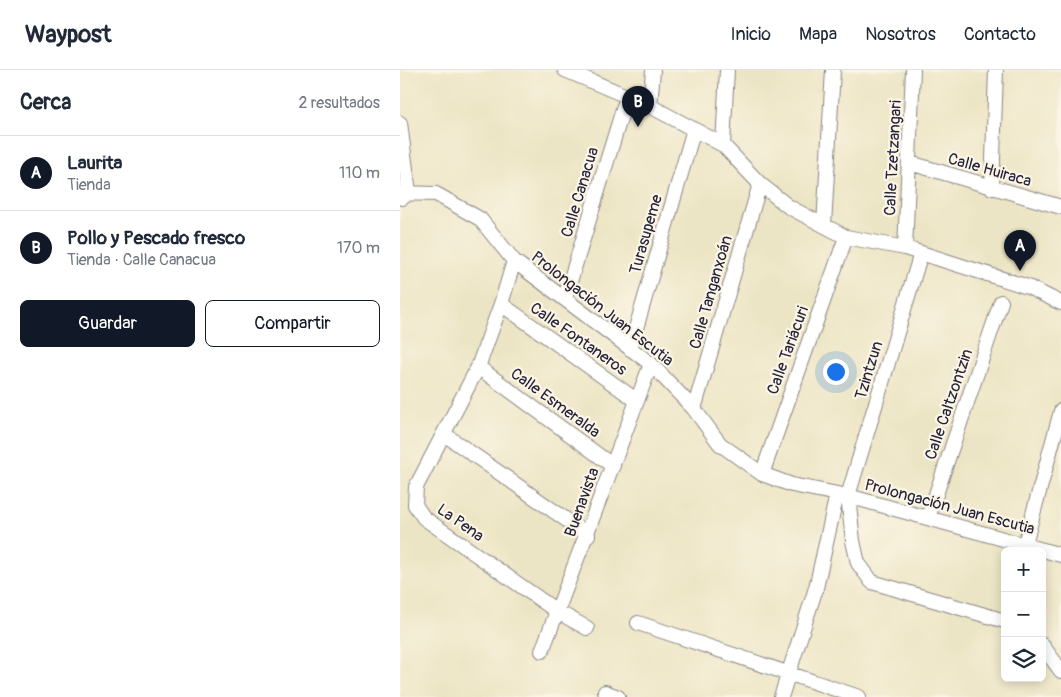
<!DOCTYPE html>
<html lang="es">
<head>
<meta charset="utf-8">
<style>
  :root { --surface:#fff; --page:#f2f2f3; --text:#1f2937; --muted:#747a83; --line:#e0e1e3; --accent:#111827 }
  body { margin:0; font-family:Pangolin,sans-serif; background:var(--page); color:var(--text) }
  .controls { position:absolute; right:15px; bottom:15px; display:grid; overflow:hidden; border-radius:8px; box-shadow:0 2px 12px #0003 }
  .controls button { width:45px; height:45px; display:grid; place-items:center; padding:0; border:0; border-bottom:1px solid var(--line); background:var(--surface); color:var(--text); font:25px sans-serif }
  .you { position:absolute; left:435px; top:301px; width:18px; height:18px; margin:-12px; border:4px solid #fff; border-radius:50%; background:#1a73e8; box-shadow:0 0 0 8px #1a73e833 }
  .badge { display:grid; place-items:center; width:32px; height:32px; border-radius:50%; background:var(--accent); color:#fff; font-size:16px; font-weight:700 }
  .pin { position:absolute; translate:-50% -41px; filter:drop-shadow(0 1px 2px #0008) }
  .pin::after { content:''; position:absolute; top:26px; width:18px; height:15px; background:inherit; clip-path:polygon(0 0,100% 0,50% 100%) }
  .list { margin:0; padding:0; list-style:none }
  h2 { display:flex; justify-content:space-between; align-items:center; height:65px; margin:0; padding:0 20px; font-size:21px }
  h2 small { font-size:16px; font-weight:400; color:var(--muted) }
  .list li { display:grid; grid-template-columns:32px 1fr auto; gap:15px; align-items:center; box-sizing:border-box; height:75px; padding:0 20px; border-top:1px solid var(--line) }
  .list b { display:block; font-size:19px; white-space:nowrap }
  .list p { margin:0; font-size:16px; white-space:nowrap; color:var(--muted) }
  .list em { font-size:16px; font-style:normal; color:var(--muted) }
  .actions { display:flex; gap:10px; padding:15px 20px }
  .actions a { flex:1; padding:11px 0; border:1px solid var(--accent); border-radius:8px; text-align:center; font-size:18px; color:var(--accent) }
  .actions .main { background:var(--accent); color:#fff }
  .icon { flex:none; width:28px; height:28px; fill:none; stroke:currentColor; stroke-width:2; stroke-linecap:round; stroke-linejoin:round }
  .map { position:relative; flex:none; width:661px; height:627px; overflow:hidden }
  header { display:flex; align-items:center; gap:30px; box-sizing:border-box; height:70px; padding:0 25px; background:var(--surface); border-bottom:1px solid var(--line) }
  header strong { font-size:24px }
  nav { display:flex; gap:28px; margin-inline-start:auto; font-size:18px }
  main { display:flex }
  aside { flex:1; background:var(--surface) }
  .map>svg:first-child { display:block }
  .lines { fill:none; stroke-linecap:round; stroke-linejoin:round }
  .minor-casing { stroke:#878480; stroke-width:16 }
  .minor { stroke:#fff; stroke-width:14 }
  .labels { text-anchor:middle; stroke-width:4.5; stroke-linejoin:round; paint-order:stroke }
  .street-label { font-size:16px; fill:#22223b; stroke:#fcf5e5 }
</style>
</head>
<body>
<header>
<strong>Waypost</strong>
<nav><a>Inicio</a><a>Mapa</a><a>Nosotros</a><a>Contacto</a></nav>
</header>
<main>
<aside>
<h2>Cerca<small>2 resultados</small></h2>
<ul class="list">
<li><span class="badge">A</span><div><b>Laurita</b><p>Tienda</p></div><em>110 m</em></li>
<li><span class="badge">B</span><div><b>Pollo y Pescado fresco</b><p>Tienda · Calle Canacua</p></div><em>170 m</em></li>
</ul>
<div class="actions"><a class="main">Guardar</a><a>Compartir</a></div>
</aside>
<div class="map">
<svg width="661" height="627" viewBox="0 0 661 627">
  <rect width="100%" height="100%" fill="#fcf5e5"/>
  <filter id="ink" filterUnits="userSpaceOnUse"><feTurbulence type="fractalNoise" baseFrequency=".02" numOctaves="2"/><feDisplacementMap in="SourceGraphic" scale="10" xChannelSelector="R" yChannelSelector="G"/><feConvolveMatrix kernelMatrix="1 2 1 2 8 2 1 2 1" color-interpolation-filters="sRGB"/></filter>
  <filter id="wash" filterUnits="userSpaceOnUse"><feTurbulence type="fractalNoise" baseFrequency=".0096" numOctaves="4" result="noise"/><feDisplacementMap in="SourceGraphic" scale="20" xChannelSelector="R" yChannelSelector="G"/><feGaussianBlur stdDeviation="1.12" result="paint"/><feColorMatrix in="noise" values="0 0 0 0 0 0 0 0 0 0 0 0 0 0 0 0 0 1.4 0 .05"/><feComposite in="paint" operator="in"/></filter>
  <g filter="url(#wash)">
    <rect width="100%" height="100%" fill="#ece5c5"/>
  </g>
  <g filter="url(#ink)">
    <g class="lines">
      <g class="minor-casing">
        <path id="minor" d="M165,0L250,36L323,75L360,114L389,137L446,167L505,178L628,217L661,233
          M250,36L253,0
          M0,53L9,123L2,128
          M323,75L327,0
          M510,93L661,137
          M592,118L596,0
          M0,123L36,124L80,149L114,191L251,294L294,339L320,374L362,404L392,415L448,426L661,485
          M424,155L433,0
          M505,178L513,0
          M521,183L448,426L453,471L458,493L472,512L605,551
          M114,191L101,234L78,297L16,417L15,435L24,448L158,542L187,558
          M165,228L227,26
          M101,234L236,330
          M230,279L294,59
          M78,297L213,396
          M294,339L360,114
          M44,364L188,465
          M362,404L446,167
          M528,448L601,232
          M623,481L661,341
          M238,553L459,627
          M642,575L661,601
          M142,581L251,294
          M205,622L218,627
          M381,627L416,518L437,424"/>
      </g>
      <use href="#minor" class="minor"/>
    </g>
  </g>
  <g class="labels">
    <g class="street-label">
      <text transform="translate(492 88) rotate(-87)" y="6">Calle Tzetzangari</text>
      <text transform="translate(590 99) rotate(16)" y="6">Calle Huiraca</text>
      <text transform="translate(179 122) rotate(-73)" y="6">Calle Canacua</text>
      <text transform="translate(245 164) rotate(-74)" y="6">Turasupeme</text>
      <text transform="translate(310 222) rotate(-74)" y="6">Calle Tanganxoán</text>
      <text transform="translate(203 238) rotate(38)" y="6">Prolongación Juan Escutia</text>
      <text transform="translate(179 268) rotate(35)" y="6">Calle Fontaneros</text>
      <text transform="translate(387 280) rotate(-70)" y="6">Calle Tariácuri</text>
      <text transform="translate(468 300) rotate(-73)" y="6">Tzintzun</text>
      <text transform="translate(156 332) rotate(36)" y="6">Calle Esmeralda</text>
      <text transform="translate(548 334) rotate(-71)" y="6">Calle Caltzontzin</text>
      <text transform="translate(181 432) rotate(-70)" y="6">Buenavista</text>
      <text transform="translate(550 436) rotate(15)" y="6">Prolongación Juan Escutia</text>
      <text transform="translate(61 452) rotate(35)" y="6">La Pena</text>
    </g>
  </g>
</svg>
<div class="controls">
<button>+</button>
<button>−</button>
<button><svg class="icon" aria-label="layers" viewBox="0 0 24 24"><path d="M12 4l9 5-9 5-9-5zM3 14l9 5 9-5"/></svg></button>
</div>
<div class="you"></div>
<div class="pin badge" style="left:620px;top:201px">A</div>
<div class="pin badge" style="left:238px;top:57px">B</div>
</div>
</main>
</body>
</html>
